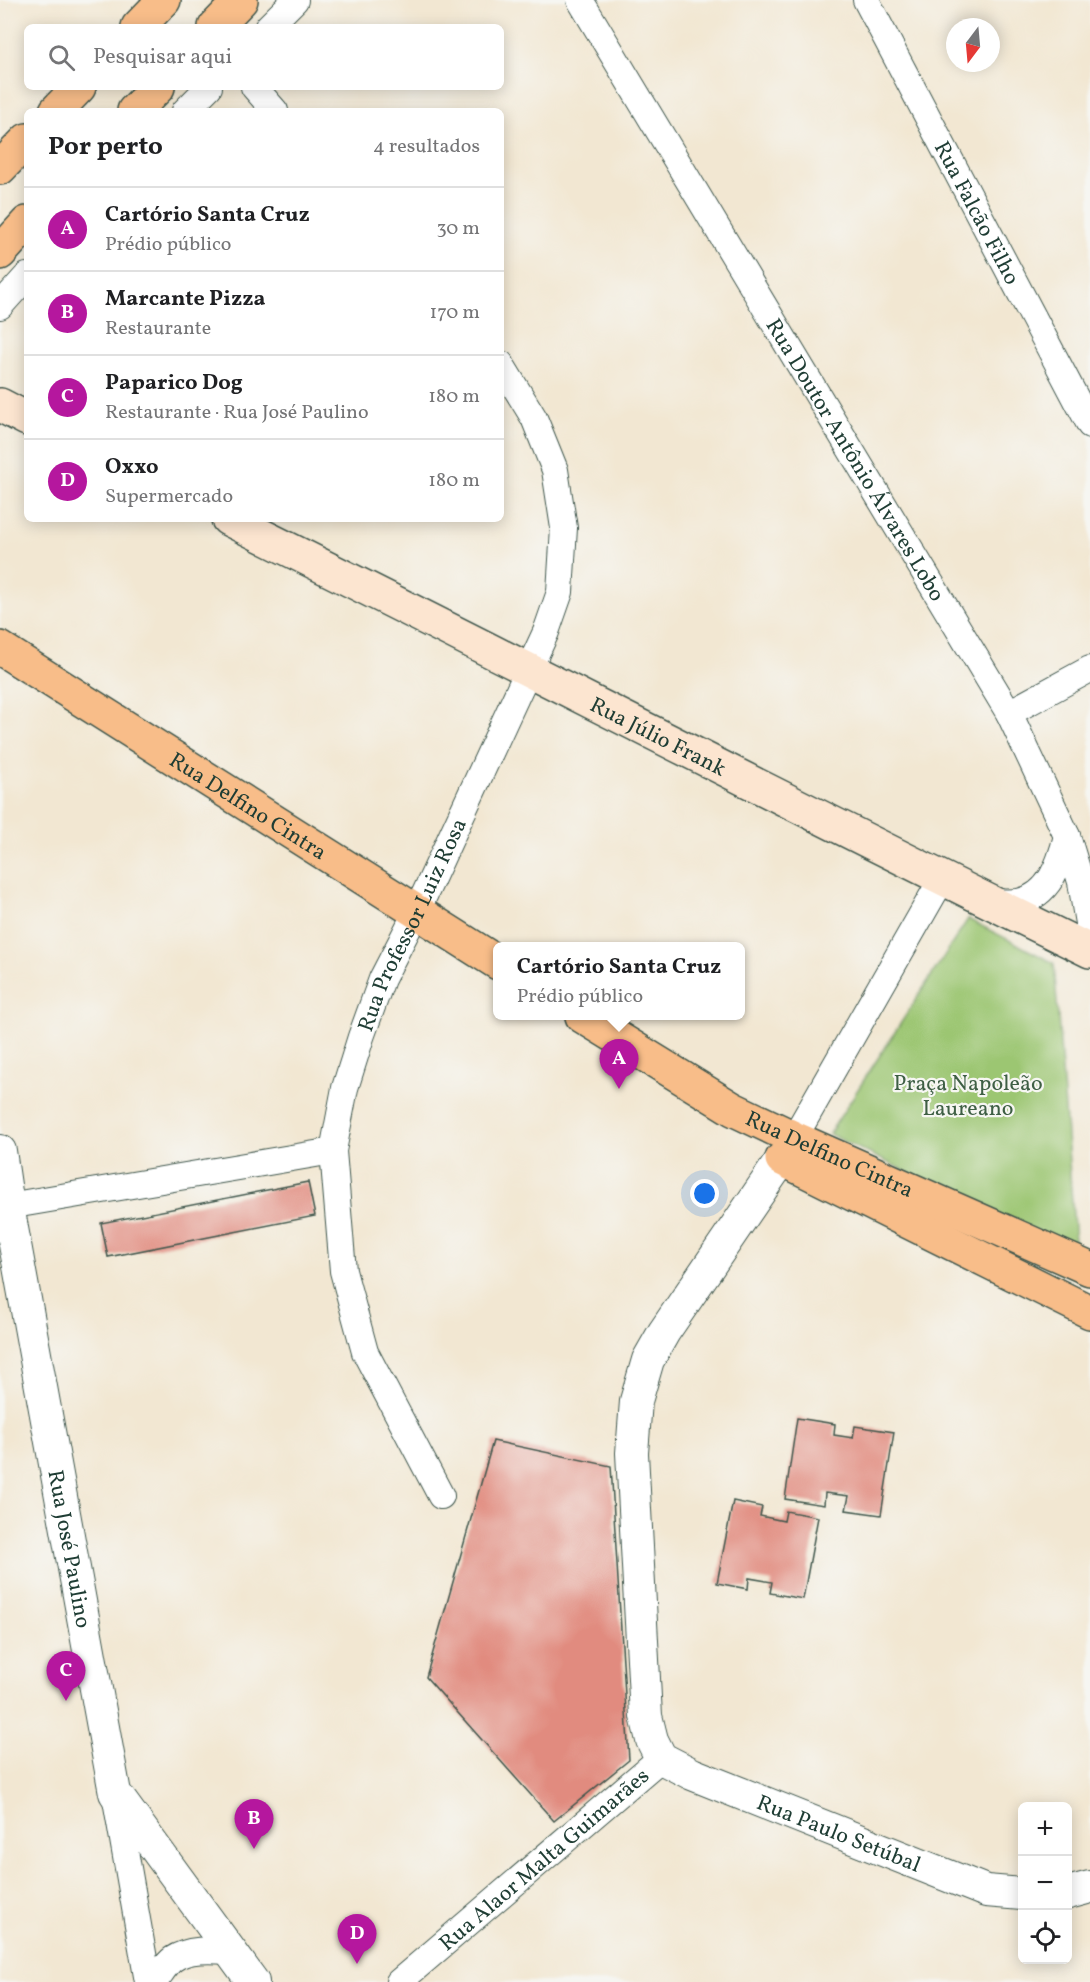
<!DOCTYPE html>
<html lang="pt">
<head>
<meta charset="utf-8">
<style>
  :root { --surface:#fff; --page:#f2f2f2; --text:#202124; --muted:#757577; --line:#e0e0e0; --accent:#b5179e }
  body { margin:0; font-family:Vollkorn,serif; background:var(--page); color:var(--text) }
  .controls { position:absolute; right:18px; bottom:18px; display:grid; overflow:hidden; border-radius:9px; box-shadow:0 3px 15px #0003 }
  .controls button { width:54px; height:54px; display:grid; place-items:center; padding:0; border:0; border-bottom:2px solid var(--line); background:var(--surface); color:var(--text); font:30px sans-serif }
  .compass { position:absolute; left:946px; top:18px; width:54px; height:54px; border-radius:50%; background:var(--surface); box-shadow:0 3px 15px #0003; rotate:196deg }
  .you { position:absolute; left:705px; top:1194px; width:21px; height:21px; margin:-15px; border:4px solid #fff; border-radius:50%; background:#1a73e8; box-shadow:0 0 0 9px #1a73e833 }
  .badge { display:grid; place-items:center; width:39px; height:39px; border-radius:50%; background:var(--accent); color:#fff; font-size:20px; font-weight:700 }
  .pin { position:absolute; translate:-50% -50px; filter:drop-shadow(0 2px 3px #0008) }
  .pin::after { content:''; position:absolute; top:32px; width:21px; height:18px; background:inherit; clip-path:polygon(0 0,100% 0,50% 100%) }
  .popup { position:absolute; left:493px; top:942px; width:252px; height:78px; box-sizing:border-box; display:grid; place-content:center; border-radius:9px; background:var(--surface); filter:drop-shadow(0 2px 4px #0005); font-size:20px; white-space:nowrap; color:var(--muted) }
  .popup b { font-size:22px; color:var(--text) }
  .popup::after { content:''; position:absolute; left:50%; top:100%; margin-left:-12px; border:12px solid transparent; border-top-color:var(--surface) }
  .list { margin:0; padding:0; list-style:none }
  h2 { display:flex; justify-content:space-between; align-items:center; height:78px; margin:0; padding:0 24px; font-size:26px }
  h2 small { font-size:20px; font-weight:400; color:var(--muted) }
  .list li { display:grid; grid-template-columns:39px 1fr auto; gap:18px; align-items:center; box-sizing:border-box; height:84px; padding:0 24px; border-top:2px solid var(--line) }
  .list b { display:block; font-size:22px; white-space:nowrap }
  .list p { margin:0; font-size:20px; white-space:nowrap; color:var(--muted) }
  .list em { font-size:20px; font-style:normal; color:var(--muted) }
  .icon { flex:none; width:33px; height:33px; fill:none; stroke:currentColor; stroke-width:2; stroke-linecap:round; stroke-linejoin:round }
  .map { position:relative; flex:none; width:1090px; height:1982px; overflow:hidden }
  .search { position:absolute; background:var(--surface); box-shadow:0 3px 15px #0003; left:24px; top:24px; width:480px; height:66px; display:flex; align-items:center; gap:15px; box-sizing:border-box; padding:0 21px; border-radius:9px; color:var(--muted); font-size:22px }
  .panel { position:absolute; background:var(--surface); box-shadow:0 3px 15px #0003; left:24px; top:108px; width:480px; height:414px; border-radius:9px }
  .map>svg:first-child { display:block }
  .green { fill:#9cc672; stroke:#5e8253; stroke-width:1.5 }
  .building { fill:#e18b7f }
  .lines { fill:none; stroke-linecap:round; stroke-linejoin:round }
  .minor-casing { stroke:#3f564c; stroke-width:28 }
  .tertiary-casing { stroke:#3f564c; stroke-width:34 }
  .secondary-casing { stroke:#3f564c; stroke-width:36 }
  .primary-casing { stroke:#3f564c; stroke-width:36 }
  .minor { stroke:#fff; stroke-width:26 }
  .tertiary { stroke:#fff; stroke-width:32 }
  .secondary { stroke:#fce5d0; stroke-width:33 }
  .primary { stroke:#f8bd89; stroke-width:33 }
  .labels { text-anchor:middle; stroke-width:4.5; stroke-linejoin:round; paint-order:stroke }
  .street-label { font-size:22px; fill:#1f3d34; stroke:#f6f6f2 }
  .park-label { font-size:22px; fill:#3e5f44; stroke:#f6f6f2 }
</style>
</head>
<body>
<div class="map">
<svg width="1090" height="1982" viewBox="0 0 1090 1982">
  <rect width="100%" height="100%" fill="#f6f6f2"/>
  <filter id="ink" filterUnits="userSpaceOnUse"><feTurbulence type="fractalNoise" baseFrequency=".0167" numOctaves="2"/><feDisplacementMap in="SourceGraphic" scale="12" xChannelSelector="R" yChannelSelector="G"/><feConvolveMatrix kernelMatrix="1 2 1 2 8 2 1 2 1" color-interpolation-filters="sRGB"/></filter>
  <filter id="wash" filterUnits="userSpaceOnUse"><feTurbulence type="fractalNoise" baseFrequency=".008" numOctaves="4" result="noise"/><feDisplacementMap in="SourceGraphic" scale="24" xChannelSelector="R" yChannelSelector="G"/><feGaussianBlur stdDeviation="1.35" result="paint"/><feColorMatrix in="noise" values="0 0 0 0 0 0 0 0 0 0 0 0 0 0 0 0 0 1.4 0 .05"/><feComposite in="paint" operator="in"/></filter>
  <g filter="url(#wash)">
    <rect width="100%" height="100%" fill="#f2e7d2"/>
    <path class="green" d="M968,919L1054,963L1076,1254L829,1134Z"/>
    <g id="blocks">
      <path class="building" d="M308,1182L315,1216L108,1257L101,1223Z
        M797,1418L835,1424L834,1435L853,1438L855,1426L894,1432L881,1515L846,1510L849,1496L825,1493L824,1505L785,1499Z
        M493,1441L611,1466L629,1760L554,1821L426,1677Z
        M733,1501L762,1507L760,1516L784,1521L786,1511L818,1517L803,1599L770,1593L772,1582L749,1578L748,1589L717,1583Z"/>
    </g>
  </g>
  <g filter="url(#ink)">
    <use href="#blocks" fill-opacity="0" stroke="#3f564c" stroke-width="1.5"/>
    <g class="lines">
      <g class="minor-casing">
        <g id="minor">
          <path id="s1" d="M580,0L1009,713L1067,836L1081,882L1090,935"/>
          <path id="s2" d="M866,0L1090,425"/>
          <path d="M268,27L295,0"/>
          <path d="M254,87L275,111"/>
          <path d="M185,111L209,87"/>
          <path d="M0,306L27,276"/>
          <path d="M1009,713L1090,669"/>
          <path d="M989,902C998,902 1009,903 1018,902C1050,896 1060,863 1067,836"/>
          <path d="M786,1152L942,879"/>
          <path d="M8,1206L333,1151"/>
          <path id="s3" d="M441,1496L365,1352L343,1271L333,1151L345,1088L361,1037L382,979L416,913L546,632L560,592L564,528L555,470L534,418L501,364"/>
          <path d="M115,1794L148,1982"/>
          <path d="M154,1982C160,1975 166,1964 173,1959C189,1948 212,1950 230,1951"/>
          <path id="s4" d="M399,1982L661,1758"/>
        </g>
      </g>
      <g class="tertiary-casing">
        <g id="tertiary">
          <path id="s5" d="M0,1151L8,1206L115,1793L253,1982"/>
          <path id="s6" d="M782,1159L664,1332L648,1360L636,1401L632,1453L646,1716L652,1740L661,1758L692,1774L986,1891L1022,1894"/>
          <path d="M1068,1893L1090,1887"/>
        </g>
      </g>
      <g class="secondary-casing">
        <g id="secondary">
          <path d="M0,405L27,419"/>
          <path id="s7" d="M228,519C516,662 801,810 1090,951"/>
        </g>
      </g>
      <g class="primary-casing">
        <g id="primary">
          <path d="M138,27L164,0"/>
          <path d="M215,27L241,0"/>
          <path d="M56,111L79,87"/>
          <path d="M134,111L158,87"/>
          <path d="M0,168L27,140"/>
          <path d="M0,253L27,223"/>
          <path id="s8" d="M0,648L498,963"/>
          <path id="s9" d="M582,1016L733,1109L794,1138L1090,1269"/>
          <path d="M782,1159L1090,1312"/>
        </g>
      </g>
      <use href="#minor" class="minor"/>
      <use href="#tertiary" class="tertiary"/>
      <use href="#secondary" class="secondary"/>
      <use href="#primary" class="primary"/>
    </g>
  </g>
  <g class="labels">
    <g class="street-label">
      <text dy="8" stroke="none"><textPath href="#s2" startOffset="240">Rua Falcão Filho</textPath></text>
      <text dy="8" stroke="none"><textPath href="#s1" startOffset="536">Rua Doutor Antônio Álvares Lobo</textPath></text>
      <text dy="8" stroke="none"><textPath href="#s7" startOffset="482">Rua Júlio Frank</textPath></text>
      <text dy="8" stroke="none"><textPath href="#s8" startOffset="294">Rua Delfino Cintra</textPath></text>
      <text dy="8" stroke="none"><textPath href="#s3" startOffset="608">Rua Professor Luiz Rosa</textPath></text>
      <text dy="8" stroke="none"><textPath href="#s9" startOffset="284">Rua Delfino Cintra</textPath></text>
      <text dy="8" stroke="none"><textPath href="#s5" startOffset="404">Rua José Paulino</textPath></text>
      <text dy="8" stroke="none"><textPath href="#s6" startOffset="838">Rua Paulo Setúbal</textPath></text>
      <text dy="8" stroke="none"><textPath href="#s4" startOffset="190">Rua Alaor Malta Guimarães</textPath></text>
    </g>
    <g class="park-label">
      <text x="968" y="1090">Praça Napoleão<tspan x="968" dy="25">Laureano</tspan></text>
    </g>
  </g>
</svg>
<div class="controls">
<button>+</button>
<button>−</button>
<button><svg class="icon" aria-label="locate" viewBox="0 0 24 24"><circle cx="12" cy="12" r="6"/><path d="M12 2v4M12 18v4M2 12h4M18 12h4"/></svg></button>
</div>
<svg class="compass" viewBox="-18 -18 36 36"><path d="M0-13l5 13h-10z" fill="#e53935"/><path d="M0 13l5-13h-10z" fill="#757577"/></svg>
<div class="you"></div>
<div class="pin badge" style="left:619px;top:1089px">A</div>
<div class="popup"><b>Cartório Santa Cruz</b>Prédio público</div>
<div class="pin badge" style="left:254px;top:1849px">B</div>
<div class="pin badge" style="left:66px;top:1701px">C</div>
<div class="pin badge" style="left:357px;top:1964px">D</div>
<div class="search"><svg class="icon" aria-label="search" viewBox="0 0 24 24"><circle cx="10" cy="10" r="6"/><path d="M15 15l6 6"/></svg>Pesquisar aqui</div>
<section class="panel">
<h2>Por perto<small>4 resultados</small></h2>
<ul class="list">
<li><span class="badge">A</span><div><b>Cartório Santa Cruz</b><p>Prédio público</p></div><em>30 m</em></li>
<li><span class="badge">B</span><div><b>Marcante Pizza</b><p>Restaurante</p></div><em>170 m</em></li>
<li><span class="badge">C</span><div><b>Paparico Dog</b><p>Restaurante · Rua José Paulino</p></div><em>180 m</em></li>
<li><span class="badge">D</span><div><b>Oxxo</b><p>Supermercado</p></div><em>180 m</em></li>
</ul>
</section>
</div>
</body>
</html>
